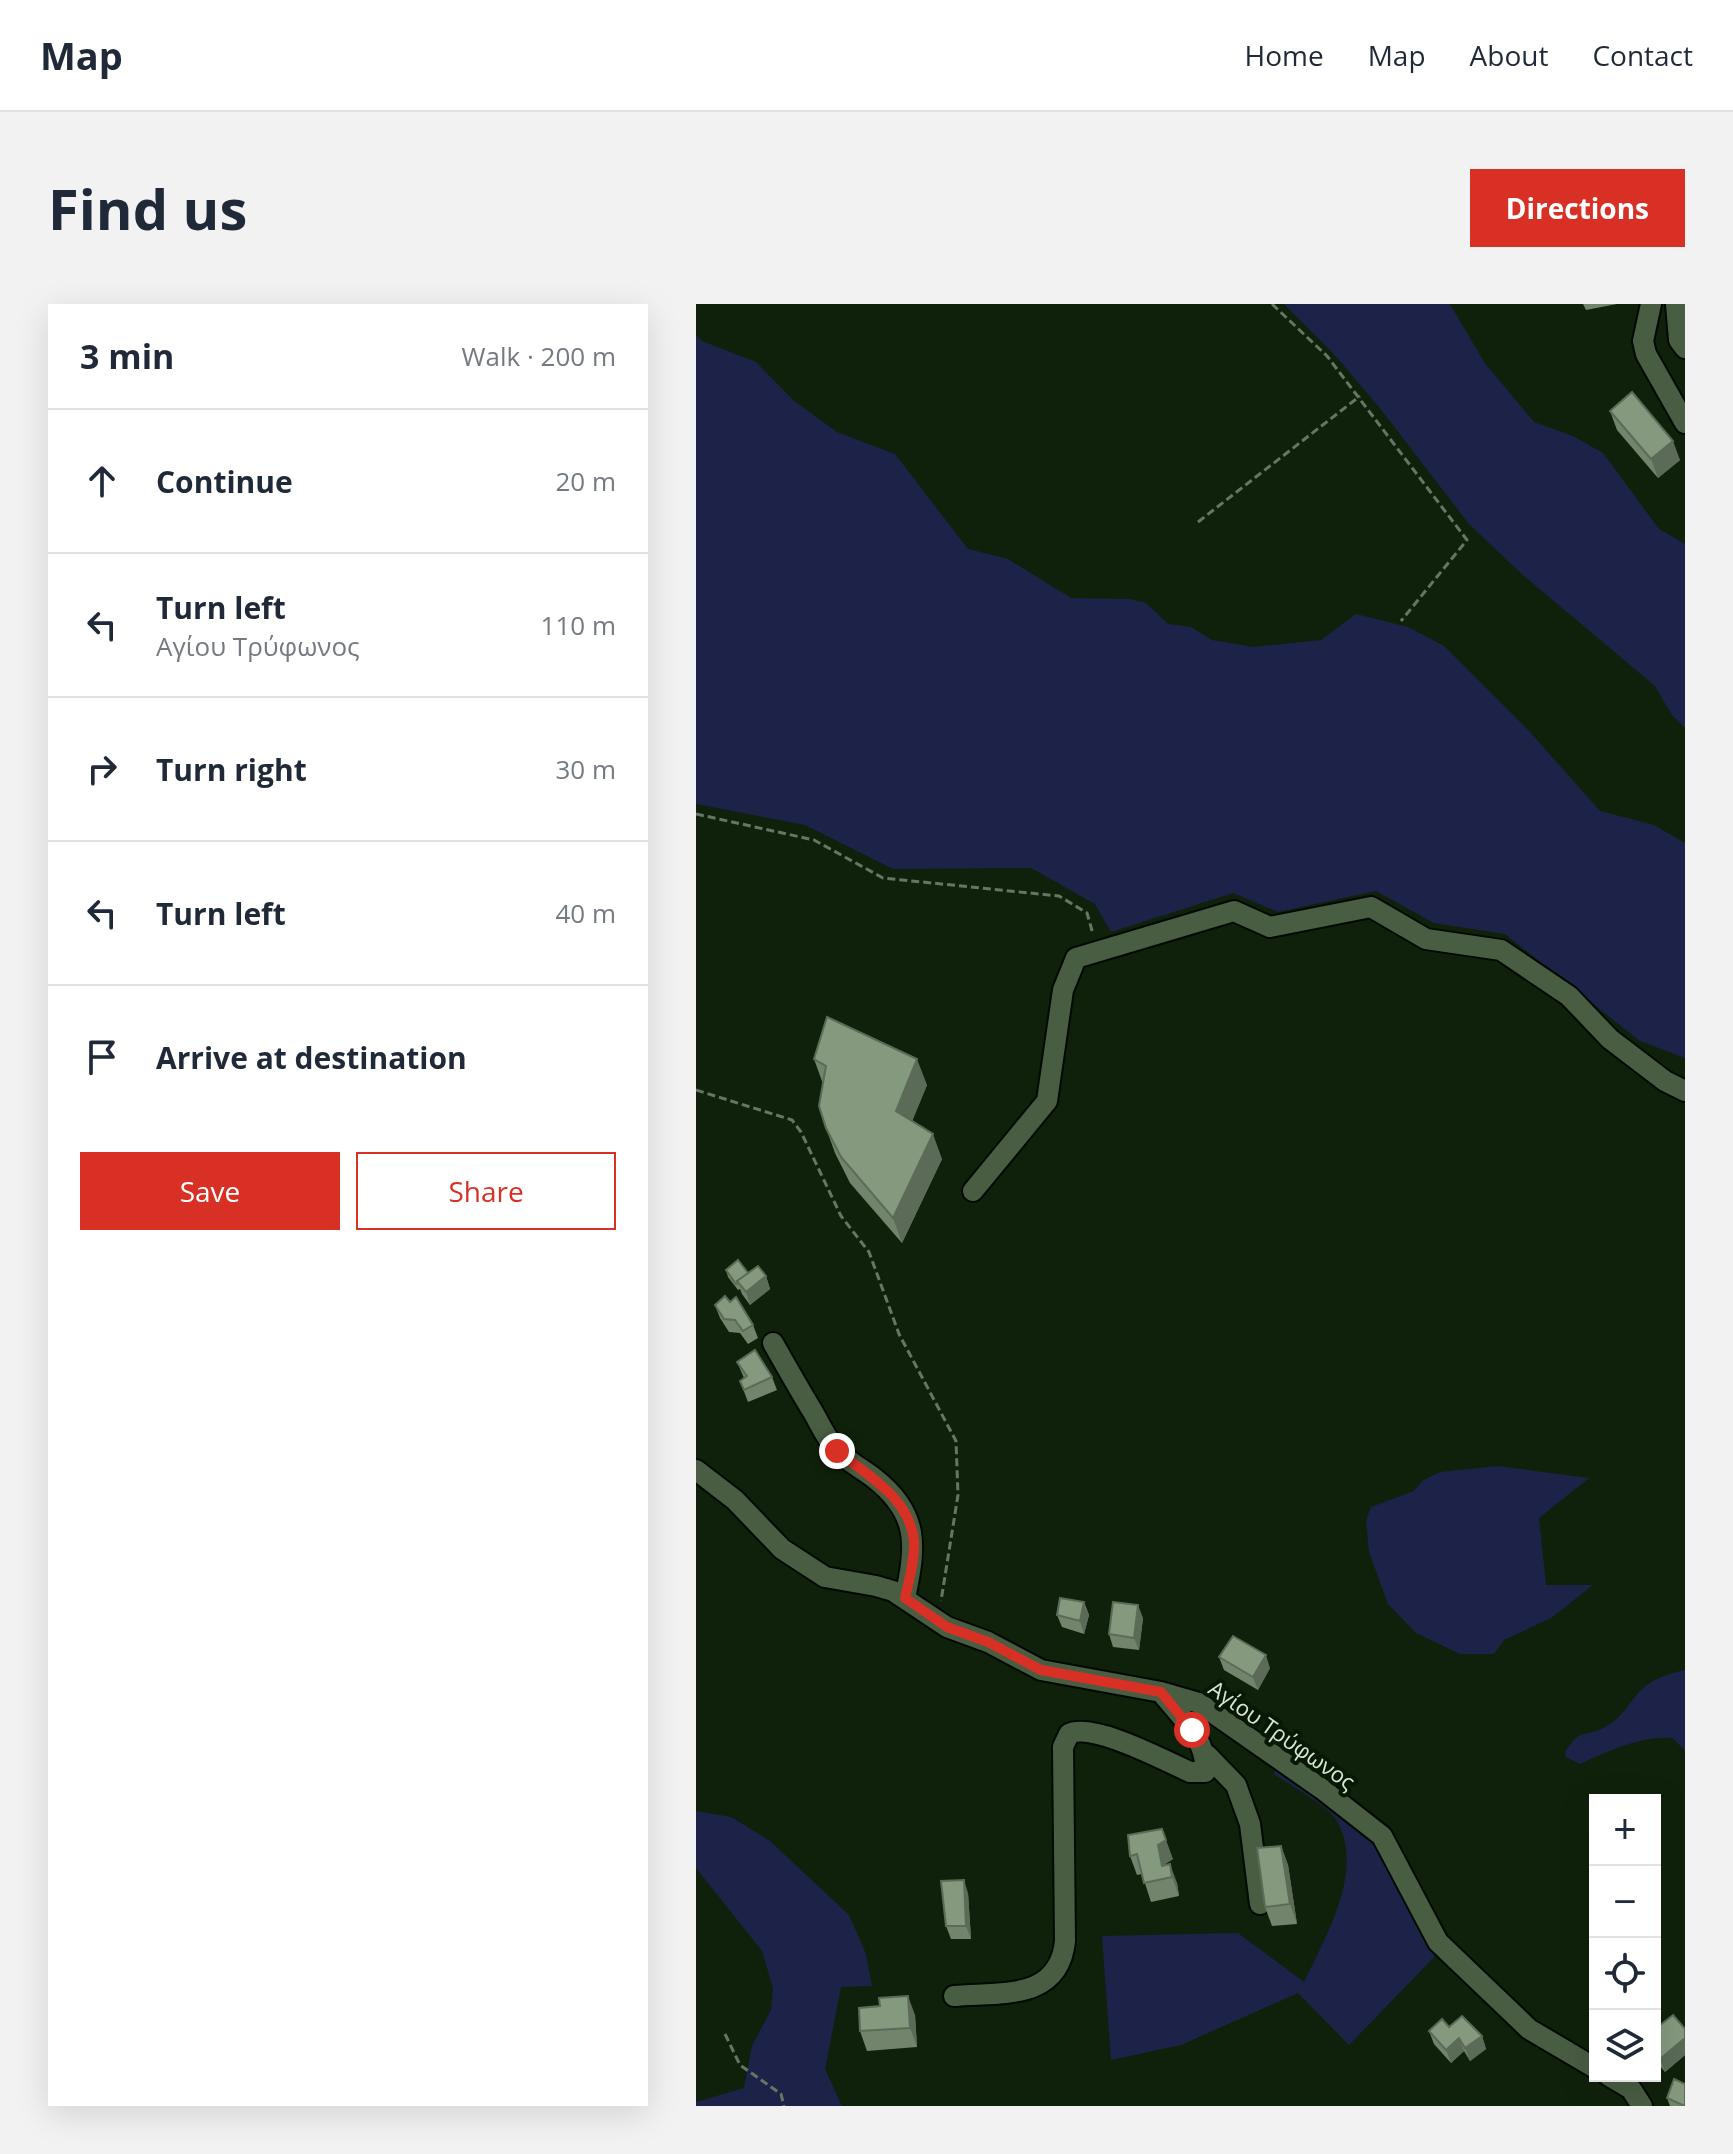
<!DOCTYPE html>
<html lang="en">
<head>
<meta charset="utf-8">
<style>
  :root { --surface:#fff; --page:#f2f2f3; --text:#1f2937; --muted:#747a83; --line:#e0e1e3; --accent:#d93025 }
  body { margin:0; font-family:"Open Sans",sans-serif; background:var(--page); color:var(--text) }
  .controls { position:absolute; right:24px; bottom:24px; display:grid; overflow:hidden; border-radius:0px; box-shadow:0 8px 32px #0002 }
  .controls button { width:72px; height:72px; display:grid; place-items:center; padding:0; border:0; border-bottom:2px solid var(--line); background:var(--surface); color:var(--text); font:40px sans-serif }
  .stop { position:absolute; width:24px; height:24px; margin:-18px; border:6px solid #d93025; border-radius:50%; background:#fff }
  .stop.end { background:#d93025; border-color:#fff; box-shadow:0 2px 8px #0008 }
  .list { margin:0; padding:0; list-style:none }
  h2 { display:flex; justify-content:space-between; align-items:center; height:104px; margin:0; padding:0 32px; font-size:34px }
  h2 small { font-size:26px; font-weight:400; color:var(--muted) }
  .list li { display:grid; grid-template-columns:52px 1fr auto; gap:24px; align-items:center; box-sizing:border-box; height:144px; padding:0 32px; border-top:2px solid var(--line) }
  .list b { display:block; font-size:30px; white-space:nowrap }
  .list p { margin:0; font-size:26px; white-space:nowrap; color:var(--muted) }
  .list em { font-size:26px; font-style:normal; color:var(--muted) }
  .actions { display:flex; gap:16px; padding:24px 32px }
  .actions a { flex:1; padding:18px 0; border:2px solid var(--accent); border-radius:0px; text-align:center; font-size:28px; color:var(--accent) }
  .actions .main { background:var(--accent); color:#fff }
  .icon { flex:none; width:44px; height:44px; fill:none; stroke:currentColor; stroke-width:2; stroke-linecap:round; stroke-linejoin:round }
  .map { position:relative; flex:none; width:989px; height:1802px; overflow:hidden; border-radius:0px }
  header { display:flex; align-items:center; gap:48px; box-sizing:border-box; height:112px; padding:0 40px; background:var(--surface); border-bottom:2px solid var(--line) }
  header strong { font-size:38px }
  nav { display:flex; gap:44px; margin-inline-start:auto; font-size:28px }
  .intro { display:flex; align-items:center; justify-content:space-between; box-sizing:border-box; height:192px; padding:0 48px }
  h1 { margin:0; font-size:56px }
  .button { padding:20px 36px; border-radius:0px; background:var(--accent); color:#fff; font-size:28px; font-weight:700 }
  main { display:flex; gap:48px; padding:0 48px }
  aside { flex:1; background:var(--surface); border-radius:0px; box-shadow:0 8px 32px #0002 }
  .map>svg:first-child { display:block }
  .green { fill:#1d2249 }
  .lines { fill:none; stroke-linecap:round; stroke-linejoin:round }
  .minor-casing { stroke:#000a00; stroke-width:24 }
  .path { stroke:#677663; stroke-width:3; stroke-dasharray:8 4; stroke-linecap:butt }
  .minor { stroke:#495d43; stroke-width:20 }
  .wall { fill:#72846c }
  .shaded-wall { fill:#5c6b58 }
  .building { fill:#84997e; stroke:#5c6b58; stroke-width:2 }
  .route { stroke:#d93025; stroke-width:10 }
  .labels { text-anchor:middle; stroke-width:8; stroke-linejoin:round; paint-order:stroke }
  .street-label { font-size:22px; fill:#dae6d7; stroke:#071803 }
</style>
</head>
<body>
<header>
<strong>Map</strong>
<nav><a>Home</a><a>Map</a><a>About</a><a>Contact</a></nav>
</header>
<div class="intro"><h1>Find us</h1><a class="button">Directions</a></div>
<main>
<aside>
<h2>3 min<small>Walk · 200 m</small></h2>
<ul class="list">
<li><svg class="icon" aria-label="ahead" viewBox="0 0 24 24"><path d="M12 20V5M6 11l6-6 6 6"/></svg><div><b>Continue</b></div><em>20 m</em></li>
<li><svg class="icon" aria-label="left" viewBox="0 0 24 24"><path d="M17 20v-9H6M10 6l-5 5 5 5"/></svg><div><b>Turn left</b><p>Αγίου Τρύφωνος</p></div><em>110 m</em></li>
<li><svg class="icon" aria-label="right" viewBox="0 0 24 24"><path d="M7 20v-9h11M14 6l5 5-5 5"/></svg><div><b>Turn right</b></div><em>30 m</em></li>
<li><svg class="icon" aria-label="left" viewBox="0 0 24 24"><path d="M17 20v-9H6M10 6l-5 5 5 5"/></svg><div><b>Turn left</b></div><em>40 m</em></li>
<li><svg class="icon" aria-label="arrive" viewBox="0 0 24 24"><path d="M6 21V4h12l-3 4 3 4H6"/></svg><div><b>Arrive at destination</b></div></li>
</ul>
<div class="actions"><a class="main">Save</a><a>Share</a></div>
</aside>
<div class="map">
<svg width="989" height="1802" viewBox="0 0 989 1802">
  <rect width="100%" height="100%" fill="#10210b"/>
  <path class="green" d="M588,0H754L788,58L838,118L877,132L907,149L963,225L989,240V424L976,411L959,382L828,272L773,220L683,103L637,49Z
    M0,31L6,37L60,58L97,96L141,128L199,150L272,245L312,255L375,294L434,295L450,299L472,320L495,323L516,336L557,343L625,336L660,310L712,323L748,342L833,427L904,507L958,521L989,539V754L944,737L809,630L738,619L680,587L582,608L537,589L415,628L399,600L335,564L197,565L109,521L0,500Z
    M802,1162L893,1174L843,1214L850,1281H897L855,1314L808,1336L798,1350H764L720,1329L692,1300L673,1248L670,1217L675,1203L718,1187L726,1177L744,1168Z
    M989,1366V1447L977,1434C944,1432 915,1446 884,1460L870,1453L869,1448C886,1422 887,1435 909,1423C925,1415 933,1399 944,1387C957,1374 972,1370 989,1366Z
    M580,1457L683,1535L743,1648L653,1741L602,1689L485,1741L415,1756L406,1632L542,1629L608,1678C630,1632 671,1563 639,1514C631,1502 591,1479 578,1470Z
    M0,1507L35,1513L74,1537L153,1611L170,1650L176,1682L145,1683L129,1765L146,1802H0V1798L48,1784L56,1742L75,1706L77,1684L66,1647L0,1564Z"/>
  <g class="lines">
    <g class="minor-casing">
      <path id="minor" d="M955,0L947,37L950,50L989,119
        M980,0L983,36L989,44
        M277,887L351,797L367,686L380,654L538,607L574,623L675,603L730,635L805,646L873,692L914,735L969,777L989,787
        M77,1039C90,1062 103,1085 117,1108C124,1120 130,1134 139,1144C149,1156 165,1164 178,1174C224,1210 220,1242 209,1294
        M0,1166L39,1196L86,1245L129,1273L180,1282L197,1287L251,1323L292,1338L345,1366L465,1388L503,1399L626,1485L686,1532L742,1638L833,1725L899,1764
        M511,1451L540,1481L554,1520L564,1600
        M258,1692C305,1688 363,1697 369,1637L367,1443L373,1430C397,1418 469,1457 494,1468H509C512,1436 484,1412 465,1388
        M913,1772L935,1785L946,1802"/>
    </g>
    <path class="path" d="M576,0L631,52L771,236L705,317
      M502,218L664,92
      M0,510L118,536L187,574L363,592L391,609L397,630
      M0,786L96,816L105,828L145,912L173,948L203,1030L260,1137L262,1191L245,1297
      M29,1730L44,1761L85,1790L88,1802"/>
    <use href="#minor" class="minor"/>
  </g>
  <path class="wall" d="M887,0H921L890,6Z
    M914,107L984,156L962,174L921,126Z
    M118,755L231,781L216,817L246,855L206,939L154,879L139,849L130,824L127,780Z
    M30,966L70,972L74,985L54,1001L46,990L44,985L42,986L32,973Z
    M19,1001L57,1021L62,1034L52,1040L44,1029L33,1028L24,1014Z
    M41,1058L76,1073L81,1086L52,1098L44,1077L48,1074Z
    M388,1298L393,1311L388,1330L366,1323L361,1311Z
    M447,1314L443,1346L417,1343L413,1330Z
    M523,1353L574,1364L562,1386L528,1366Z
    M432,1531L477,1555L469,1560L481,1579L483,1592L455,1598L446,1570L441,1571L434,1552Z
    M585,1542L592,1561L601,1620L576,1622L569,1603Z
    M272,1589L275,1635H255L250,1622Z
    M219,1711L221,1743L171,1747L164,1727Z
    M753,1723L786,1732L790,1745L774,1757L768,1747L755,1759L738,1740L733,1727Z
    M959,1725H989V1751L969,1768L959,1756Z
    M971,1794L989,1802H974Z"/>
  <path class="shaded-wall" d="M977,137L984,156L962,174L955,155Z
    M221,755L231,781L210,832L200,807Z
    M237,830L246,855L206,939L197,914Z
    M70,972L74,985L54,1001L50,988Z
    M388,1298L393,1311L388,1330L384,1317Z
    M442,1301L447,1314L443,1346L438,1334Z
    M570,1351L574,1364L562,1386L557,1373Z
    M466,1525L477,1555L469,1560L471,1574L466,1562L462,1541Z
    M585,1542L592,1561L601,1620L594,1600Z
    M474,1560L481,1579L483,1592L476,1573Z
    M268,1576L272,1589L275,1635L270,1622Z
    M212,1692L219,1711L221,1743L214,1724Z
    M786,1732L790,1745L774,1757L769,1744Z
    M763,1734L768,1747L755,1759L750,1746Z
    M989,1734V1751L969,1768L964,1755Z"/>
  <path class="building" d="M936,88L977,137L955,155L914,107Z
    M131,713L221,755L200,807L237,830L197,914L145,853L130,824L123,802L130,762L118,755Z
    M42,956L52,969L41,977L42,978L40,980L30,966Z
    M62,962L70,972L50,988L41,977Z
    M29,992L34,998L40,993L57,1021L47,1027L39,1016L28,1015L19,1001Z
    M59,1046L76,1073L48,1086L44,1077L51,1072L41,1058Z
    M364,1294L388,1298L384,1317L361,1311Z
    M417,1298L442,1301L438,1334L413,1330Z
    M537,1332L570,1351L557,1373L523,1353Z
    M466,1525L470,1536L462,1541L466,1562L474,1560L476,1573L448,1579L441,1550L434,1552L432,1531Z
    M585,1542L594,1600L569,1603L561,1544Z
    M268,1576L270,1622H250L245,1577Z
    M212,1692L214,1724L164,1727L163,1704L184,1702L183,1694Z
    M977,1711L989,1725V1734L964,1755L959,1748V1725Z
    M766,1712L786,1732L769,1744L763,1734L750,1746L733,1727L746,1715L753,1723Z
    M978,1775L989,1780V1802L971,1794Z"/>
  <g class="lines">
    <path class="route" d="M141,1147C171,1171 214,1194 218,1237C219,1256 213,1276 209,1294L251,1323L292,1338L345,1366L465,1388L496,1426"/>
  </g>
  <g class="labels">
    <g class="street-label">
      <text transform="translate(586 1431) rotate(35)" y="8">Αγίου Τρύφωνος</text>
    </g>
  </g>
</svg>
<div class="controls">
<button>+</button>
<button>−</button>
<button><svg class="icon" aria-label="locate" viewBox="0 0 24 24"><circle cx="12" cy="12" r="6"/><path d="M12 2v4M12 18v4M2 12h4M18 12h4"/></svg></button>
<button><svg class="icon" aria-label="layers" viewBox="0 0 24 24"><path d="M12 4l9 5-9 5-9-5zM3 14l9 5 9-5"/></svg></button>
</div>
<div class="stop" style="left:496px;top:1426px"></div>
<div class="stop end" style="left:141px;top:1147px"></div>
</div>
</main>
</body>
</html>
